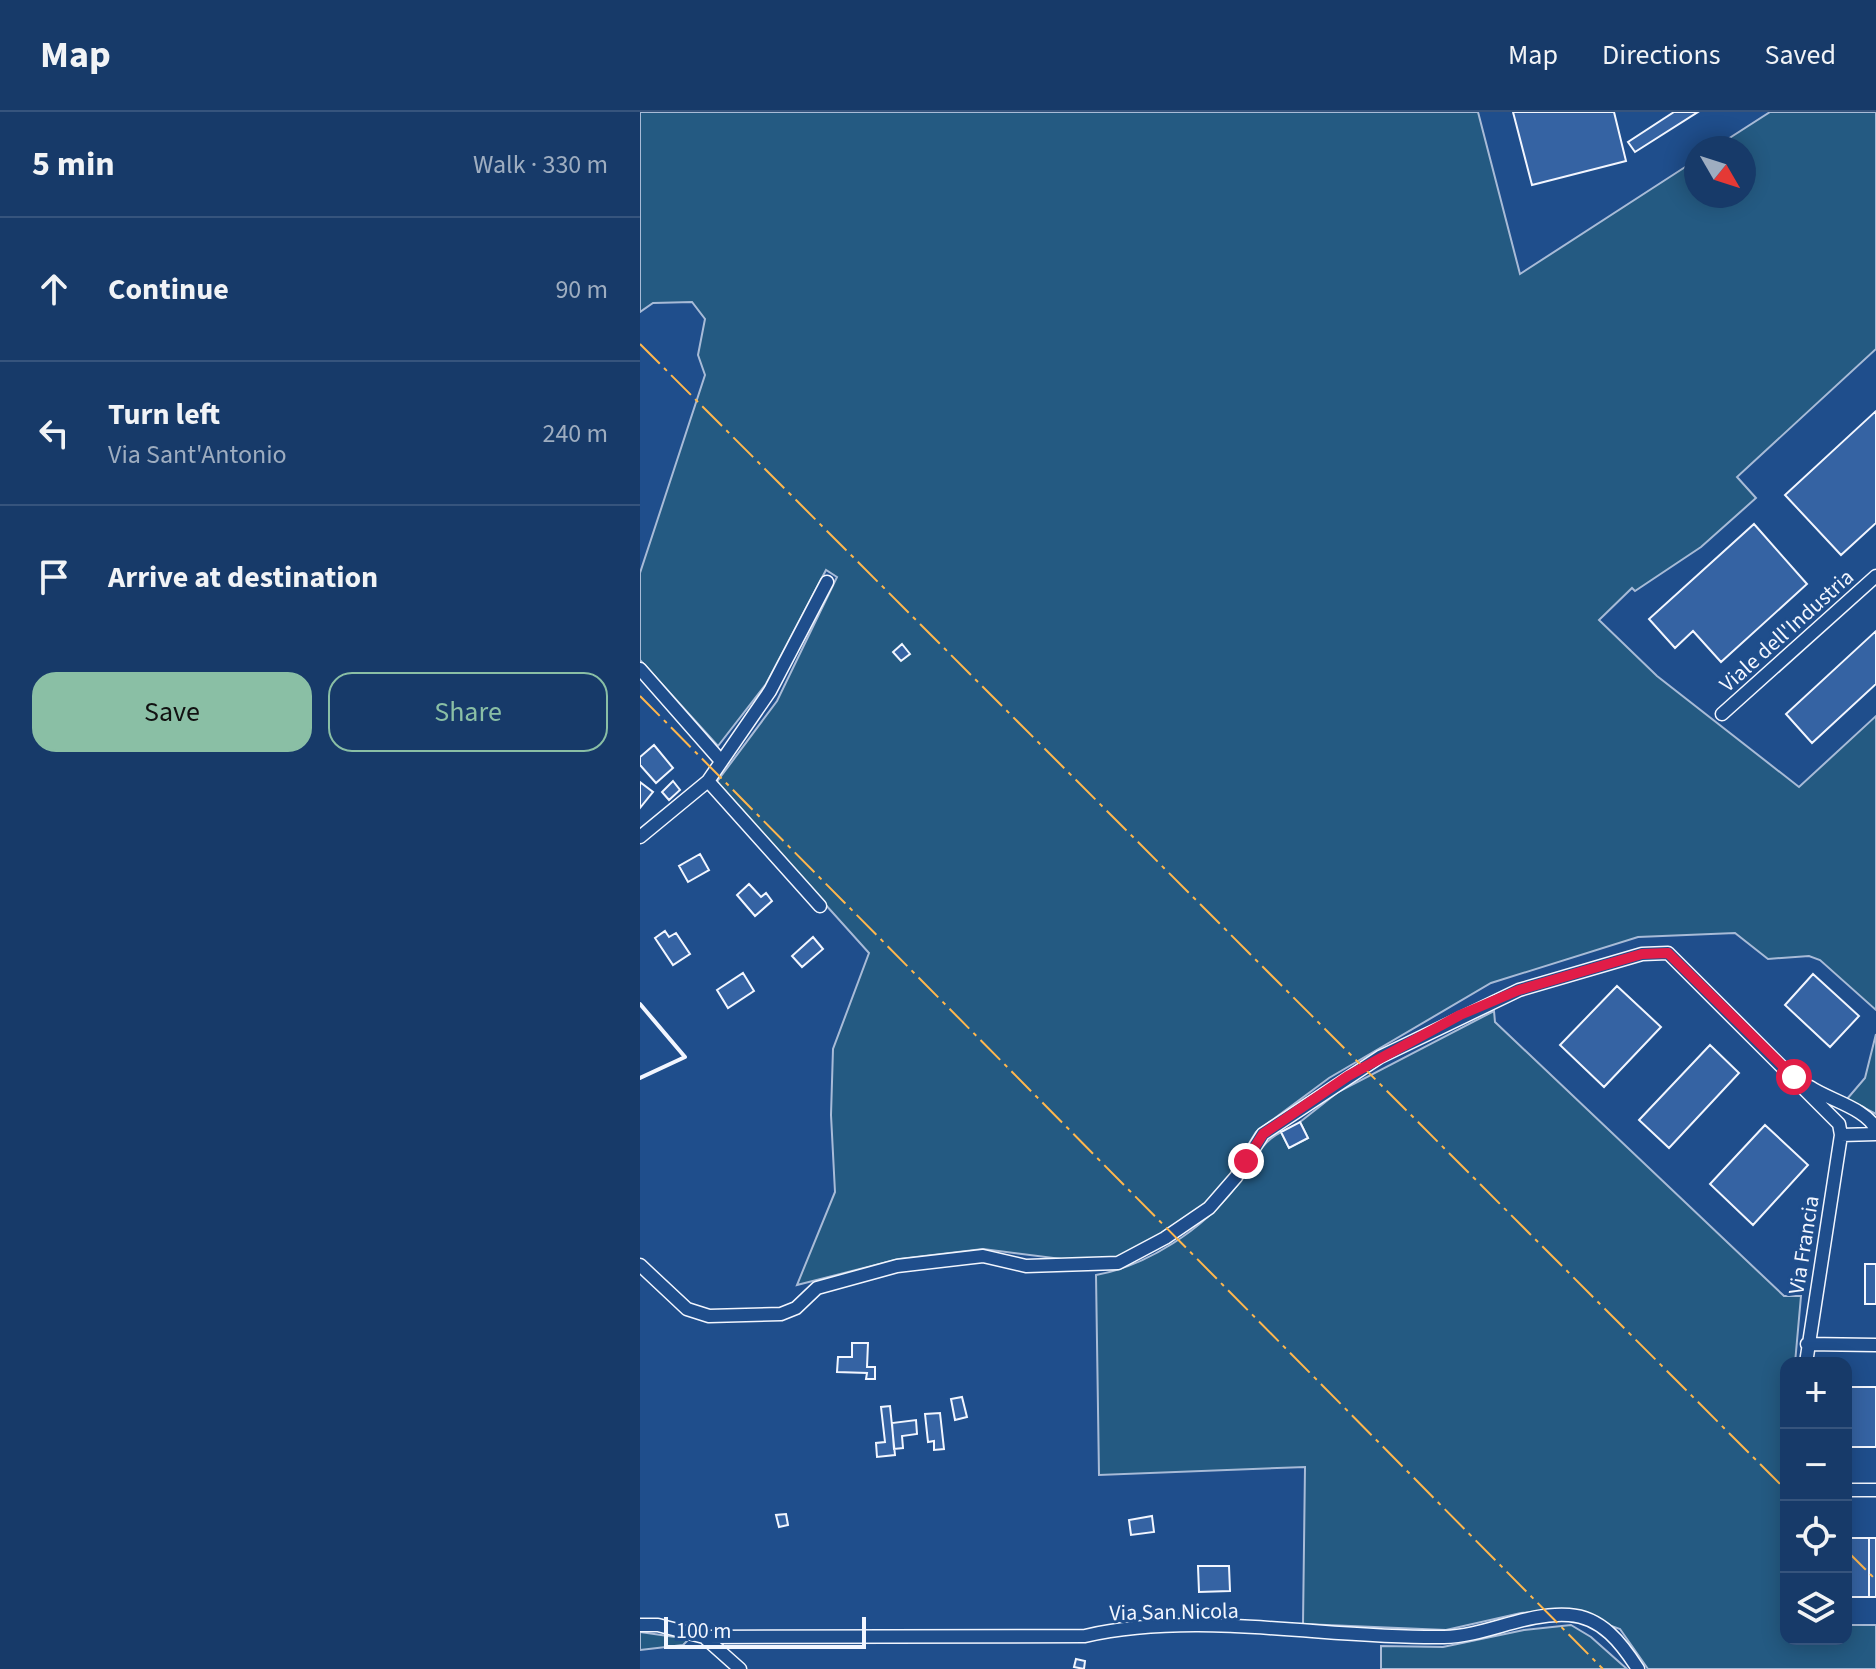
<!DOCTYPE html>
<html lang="en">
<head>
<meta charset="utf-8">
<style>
  :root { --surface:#173a69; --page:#20416f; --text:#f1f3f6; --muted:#9eadc0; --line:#36547d; --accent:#8abfa5 }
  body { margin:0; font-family:"Source Sans 3",sans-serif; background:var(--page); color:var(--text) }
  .controls { position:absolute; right:24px; bottom:24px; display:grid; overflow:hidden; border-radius:16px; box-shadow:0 4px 20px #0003 }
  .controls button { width:72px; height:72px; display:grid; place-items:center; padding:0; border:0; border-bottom:2px solid var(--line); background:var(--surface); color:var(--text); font:40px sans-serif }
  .compass { position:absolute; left:1044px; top:24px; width:72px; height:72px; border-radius:50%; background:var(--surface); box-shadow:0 4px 20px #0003; rotate:129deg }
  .scale { position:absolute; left:24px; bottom:20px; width:202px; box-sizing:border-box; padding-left:8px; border:4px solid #f2f6ff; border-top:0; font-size:22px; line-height:28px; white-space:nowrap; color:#f2f6ff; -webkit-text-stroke:6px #1f4e8c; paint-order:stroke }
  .stop { position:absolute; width:24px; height:24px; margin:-18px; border:6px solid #e11d48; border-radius:50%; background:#fff }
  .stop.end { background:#e11d48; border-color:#fff; box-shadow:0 2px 8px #0008 }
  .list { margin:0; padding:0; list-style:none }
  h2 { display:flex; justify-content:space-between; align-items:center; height:104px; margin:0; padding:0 32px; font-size:34px }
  h2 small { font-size:26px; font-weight:400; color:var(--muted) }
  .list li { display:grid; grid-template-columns:52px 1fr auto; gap:24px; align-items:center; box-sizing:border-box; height:144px; padding:0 32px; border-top:2px solid var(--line) }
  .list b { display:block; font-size:30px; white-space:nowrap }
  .list p { margin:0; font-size:26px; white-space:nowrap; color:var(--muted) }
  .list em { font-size:26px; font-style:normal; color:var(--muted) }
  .actions { display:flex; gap:16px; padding:24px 32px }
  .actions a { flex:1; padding:18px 0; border:2px solid var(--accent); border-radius:24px; text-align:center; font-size:28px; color:var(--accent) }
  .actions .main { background:var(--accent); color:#111 }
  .icon { flex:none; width:44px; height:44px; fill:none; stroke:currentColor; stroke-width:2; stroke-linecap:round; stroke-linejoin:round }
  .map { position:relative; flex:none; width:1236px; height:1557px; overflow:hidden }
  header { display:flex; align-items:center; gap:48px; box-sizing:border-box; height:112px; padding:0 40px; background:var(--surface); border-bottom:2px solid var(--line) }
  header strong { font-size:38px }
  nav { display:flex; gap:44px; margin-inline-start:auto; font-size:28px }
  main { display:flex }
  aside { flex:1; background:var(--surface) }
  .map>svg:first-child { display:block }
  .green { fill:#245a82; stroke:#a8bbd7; stroke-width:2 }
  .building { fill:#3563a3; stroke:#f2f6ff; stroke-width:2 }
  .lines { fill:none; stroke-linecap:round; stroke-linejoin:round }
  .street-casing { stroke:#f2f6ff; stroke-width:15 }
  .street { stroke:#1f4e8c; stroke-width:12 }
  .wall { stroke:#f2f6ff; stroke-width:4 }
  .power { stroke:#ffb74d; stroke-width:2; stroke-dasharray:28 6 4 6; stroke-linecap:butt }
  .route { stroke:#e11d48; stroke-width:10 }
  .labels { text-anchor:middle; stroke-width:6; stroke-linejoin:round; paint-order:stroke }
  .street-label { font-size:22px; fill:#f2f6ff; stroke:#1f4e8c }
</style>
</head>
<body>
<header>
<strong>Map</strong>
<nav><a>Map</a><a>Directions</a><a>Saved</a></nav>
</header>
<main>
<aside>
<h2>5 min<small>Walk · 330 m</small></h2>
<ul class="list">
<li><svg class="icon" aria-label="ahead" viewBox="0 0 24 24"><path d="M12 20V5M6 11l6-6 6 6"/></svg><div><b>Continue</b></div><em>90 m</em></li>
<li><svg class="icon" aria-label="left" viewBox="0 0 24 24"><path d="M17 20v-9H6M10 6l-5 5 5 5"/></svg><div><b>Turn left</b><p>Via Sant'Antonio</p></div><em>240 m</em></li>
<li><svg class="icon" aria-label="arrive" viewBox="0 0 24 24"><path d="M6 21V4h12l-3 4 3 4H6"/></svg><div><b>Arrive at destination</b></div></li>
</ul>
<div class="actions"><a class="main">Save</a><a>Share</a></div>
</aside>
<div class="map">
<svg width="1236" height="1557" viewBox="0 0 1236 1557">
  <rect width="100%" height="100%" fill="#1f4e8c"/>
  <path class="green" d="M0,0H838L880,162L1056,48V84H1104V36H1074L1130,0H1236V237L1097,365L1116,386L1061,435L995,479L992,476L959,508L1017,564L1159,675L1236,604V898L1180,848L1169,844L1128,847L1095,821L998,825L851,871L689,966L616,1020L586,1069L568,1090L492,1141L461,1152L343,1137L259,1147L157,1173L195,1080L191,1003L193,937L229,841L76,671L137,589L197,465L186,458L126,572L78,634L0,548V461L65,263L58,243L65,207L52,190L13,191L0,200Z
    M854,899L855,910L1144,1184H1161L1155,1251H1146V1527H1206V1513H1236V1557H1008L980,1517L925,1497L881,1501L806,1518L663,1512L665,1355L459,1363L456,1163C507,1154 563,1117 595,1076C611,1056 617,1032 641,1020L649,1036L668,1026L660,1010L698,980Z
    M1236,922V1002L1207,987L1225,966Z
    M931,1513L951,1525L987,1557H741V1534L803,1535L884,1518Z
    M0,1520L49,1527L43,1533L0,1538Z"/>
  <path class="building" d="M873,0H974L986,49L892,73Z
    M1034,0H1058L995,40L988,30Z
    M1236,299V411L1201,443L1145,383Z
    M1114,412L1167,472L1081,550L1053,519L1035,536L1009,507Z
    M1236,519V572L1172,631L1146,602Z
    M262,532L270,542L261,549L253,540Z
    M14,633L33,656L16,671L0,653V645Z
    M33,669L40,678L29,688L22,680Z
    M0,670L13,680L0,696Z
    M60,742L69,758L48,770L39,754Z
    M109,772L121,785L126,781L132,789L115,804L97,783Z
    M25,819L29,825L36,821L50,842L33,853L15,826Z
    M173,825L183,837L162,855L152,844Z
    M103,861L114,879L88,896L77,878Z
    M1173,862L1219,904L1190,935L1145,893Z
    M977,874L1021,915L964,975L920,933Z
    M1070,933L1099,961L1029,1036L999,1008Z
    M660,1010L668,1026L649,1036L641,1020Z
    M1125,1013L1168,1053L1113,1113L1070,1072Z
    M1225,1152H1236V1192H1225Z
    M212,1231H228L227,1255H235V1267H226L227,1261L197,1260L198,1245H212Z
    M1206,1275H1236V1335H1206Z
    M322,1285L327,1305L315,1308L311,1287Z
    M250,1294L255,1343L237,1345L236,1331L245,1330L241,1295Z
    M300,1301L304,1337L294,1338V1329L288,1330L285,1302Z
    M276,1308L277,1322L262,1324L263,1336L254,1337L252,1311Z
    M146,1402L148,1413L139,1415L136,1403Z
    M512,1404L514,1420L491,1423L489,1408Z
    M1206,1426H1229V1485H1206Z
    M1229,1426H1236V1485H1229Z
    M558,1454H589L590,1479L559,1480Z
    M436,1547L445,1549L444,1557L434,1555Z"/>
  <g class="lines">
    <g class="street-casing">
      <path id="street" d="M0,557L81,649
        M1082,602L1236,464
        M68,669L180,794
        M0,725L68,669L130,579L187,470
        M1170,975C1189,988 1228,997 1236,1018
        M1201,1023L1236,1022
        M0,1153L47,1197L69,1204L141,1202L156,1196L177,1176L257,1154L343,1144L386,1154L478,1151L525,1126L569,1096L596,1065L623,1022L740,945L879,878L1002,842L1028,841L1199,1012L1201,1023L1166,1251
        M1167,1232L1236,1233
        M1206,1378H1236
        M0,1513H18L64,1525L445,1524C558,1498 688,1527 804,1525C846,1524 886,1500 929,1503C962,1505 982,1532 998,1557
        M64,1525L100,1557"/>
    </g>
    <use href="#street" class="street"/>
    <path class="wall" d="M0,892L45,945L0,966"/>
    <path class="power" d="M0,232L1146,1378
      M0,584L963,1557
      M1206,1438L1236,1468"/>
  </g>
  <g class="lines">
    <path class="route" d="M606,1049L623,1022L708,964L820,903L879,878L1002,842L1028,841L1154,965"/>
  </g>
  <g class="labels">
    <g class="street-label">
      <text transform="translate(1146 518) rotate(-42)" y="8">Viale dell'Industria</text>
      <text transform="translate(1163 1133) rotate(-81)" y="8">Via Francia</text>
      <text transform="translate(534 1499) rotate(-1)" y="8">Via San Nicola</text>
    </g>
  </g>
</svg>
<div class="controls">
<button>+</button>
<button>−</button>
<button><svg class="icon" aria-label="locate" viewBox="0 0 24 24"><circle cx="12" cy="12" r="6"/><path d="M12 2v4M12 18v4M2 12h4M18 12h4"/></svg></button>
<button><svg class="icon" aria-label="layers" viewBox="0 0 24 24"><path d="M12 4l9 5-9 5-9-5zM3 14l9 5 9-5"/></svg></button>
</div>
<svg class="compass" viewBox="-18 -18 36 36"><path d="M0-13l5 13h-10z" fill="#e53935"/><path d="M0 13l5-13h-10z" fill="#9eadc0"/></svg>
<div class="scale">100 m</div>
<div class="stop" style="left:1154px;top:965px"></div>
<div class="stop end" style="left:606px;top:1049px"></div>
</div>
</main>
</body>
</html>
